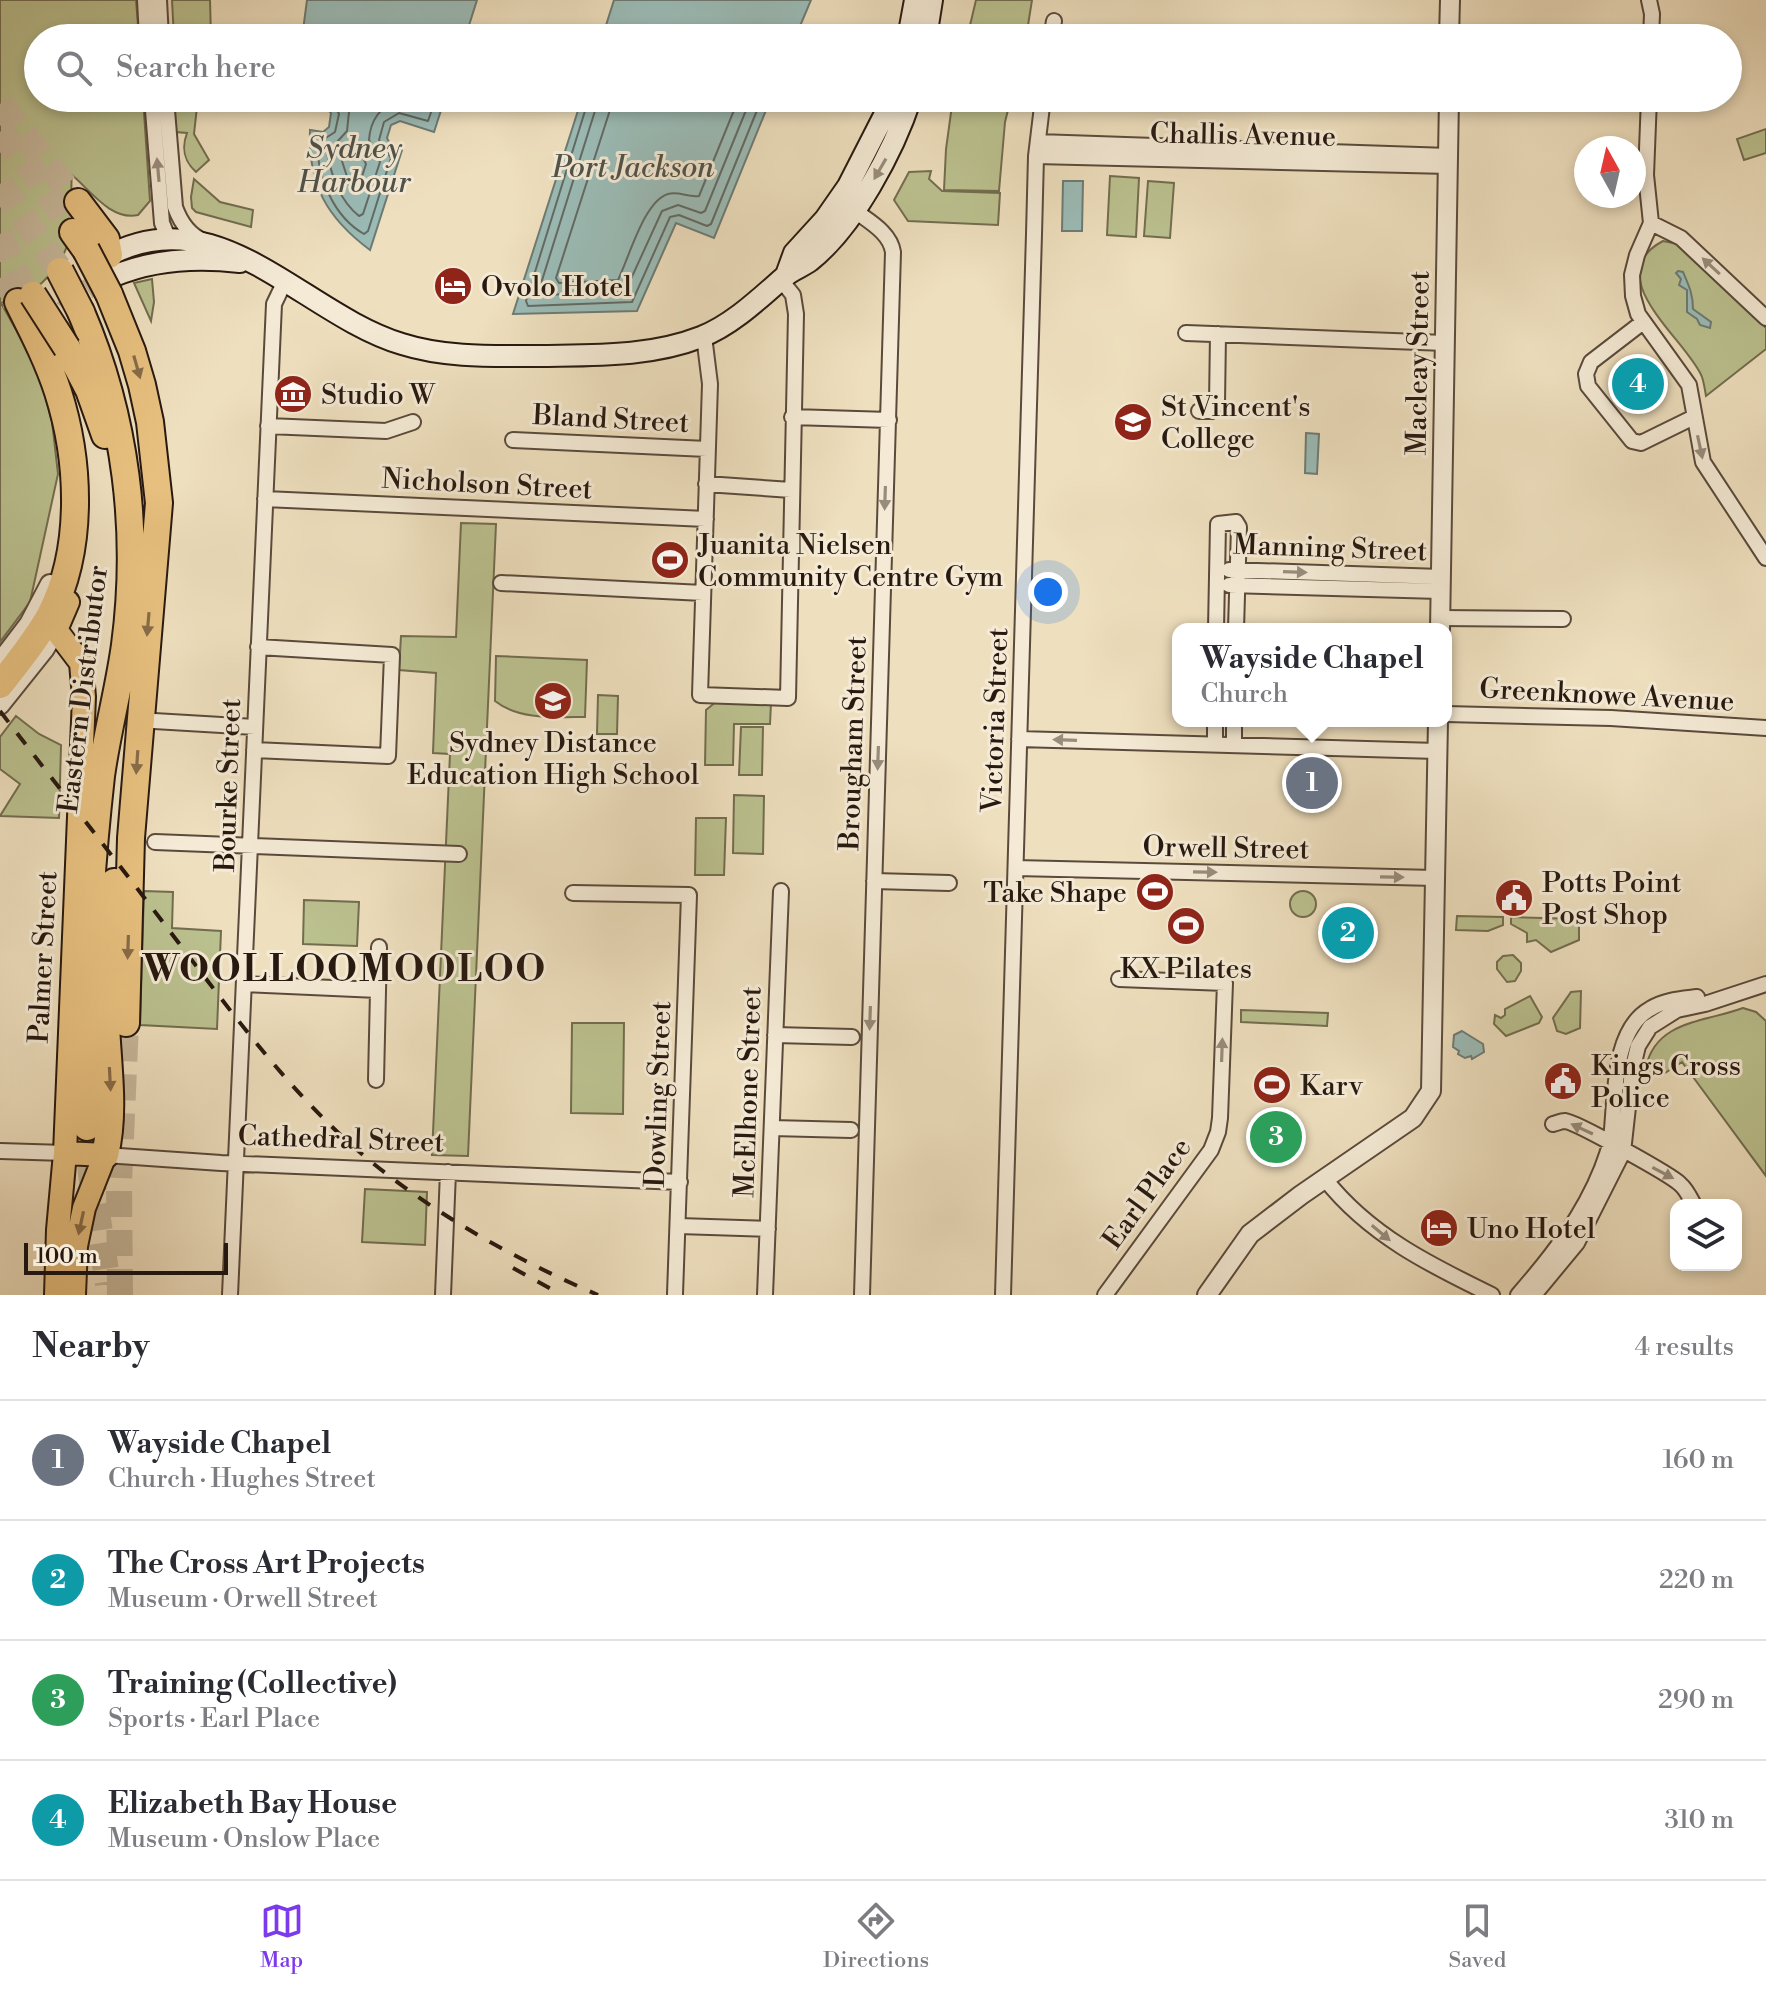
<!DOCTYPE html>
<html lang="en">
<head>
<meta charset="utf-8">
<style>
  :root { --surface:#fff; --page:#f7f7f7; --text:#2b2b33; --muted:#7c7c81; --line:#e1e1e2; --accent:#7c3aed }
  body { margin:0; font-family:"Libre Bodoni",serif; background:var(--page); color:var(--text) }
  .controls { position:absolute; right:24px; bottom:24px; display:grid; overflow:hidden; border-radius:16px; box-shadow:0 4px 12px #0003 }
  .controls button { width:72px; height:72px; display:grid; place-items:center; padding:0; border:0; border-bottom:2px solid var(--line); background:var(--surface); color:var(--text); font:40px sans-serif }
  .compass { position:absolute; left:1574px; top:136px; width:72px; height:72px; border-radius:50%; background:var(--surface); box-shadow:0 4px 12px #0003; rotate:352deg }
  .scale { position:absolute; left:24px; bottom:20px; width:204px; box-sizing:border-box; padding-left:8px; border:4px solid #281910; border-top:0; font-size:22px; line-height:28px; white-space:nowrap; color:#281910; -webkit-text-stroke:6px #f4ead5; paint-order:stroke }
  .you { position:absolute; left:1048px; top:592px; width:28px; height:28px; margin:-20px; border:6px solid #fff; border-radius:50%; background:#1a73e8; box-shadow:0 0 0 12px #1a73e833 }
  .badge { display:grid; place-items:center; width:52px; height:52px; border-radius:50%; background:var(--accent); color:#fff; font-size:26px; font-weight:700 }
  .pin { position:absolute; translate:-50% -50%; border:4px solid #fff; box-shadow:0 2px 8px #0006 }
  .popup { position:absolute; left:1172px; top:623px; width:280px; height:104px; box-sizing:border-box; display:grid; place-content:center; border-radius:16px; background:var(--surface); filter:drop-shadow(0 2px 6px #0005); font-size:26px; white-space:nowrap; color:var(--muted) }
  .popup b { font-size:30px; color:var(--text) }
  .popup::after { content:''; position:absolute; left:50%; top:100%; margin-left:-16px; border:16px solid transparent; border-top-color:var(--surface) }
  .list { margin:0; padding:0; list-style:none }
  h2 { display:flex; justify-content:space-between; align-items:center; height:104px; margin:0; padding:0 32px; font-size:34px }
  h2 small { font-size:26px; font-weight:400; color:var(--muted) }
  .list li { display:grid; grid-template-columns:52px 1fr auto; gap:24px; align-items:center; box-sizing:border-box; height:120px; padding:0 32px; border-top:2px solid var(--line) }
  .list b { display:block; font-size:30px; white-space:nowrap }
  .list p { margin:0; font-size:26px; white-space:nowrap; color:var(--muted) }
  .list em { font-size:26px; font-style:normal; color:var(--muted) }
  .icon { flex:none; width:44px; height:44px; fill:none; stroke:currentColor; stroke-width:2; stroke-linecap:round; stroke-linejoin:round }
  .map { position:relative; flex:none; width:1766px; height:1295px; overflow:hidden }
  .search { position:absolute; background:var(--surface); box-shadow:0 4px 12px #0003; left:24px; right:24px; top:24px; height:88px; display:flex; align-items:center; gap:20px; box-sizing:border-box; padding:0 28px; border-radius:44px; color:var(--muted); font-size:30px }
  .sheet { height:584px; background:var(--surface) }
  nav { display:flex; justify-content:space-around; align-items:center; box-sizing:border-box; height:112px; border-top:2px solid var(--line); background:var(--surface); font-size:22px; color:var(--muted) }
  nav a { display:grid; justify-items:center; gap:4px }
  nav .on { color:var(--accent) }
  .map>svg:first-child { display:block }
  .green { fill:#bbc18f; stroke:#726d50; stroke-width:2 }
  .water { fill:#9bbcb7; stroke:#6d7b74; stroke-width:2 }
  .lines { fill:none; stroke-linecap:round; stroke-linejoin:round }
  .shore { stroke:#626a64; stroke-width:2 }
  .tertiary-tunnel { stroke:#c6b79b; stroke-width:18; stroke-dasharray:18 9; stroke-linecap:butt }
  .secondary-tunnel { stroke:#c6b79b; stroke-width:20; stroke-dasharray:20 10; stroke-linecap:butt }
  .motorway-tunnel { stroke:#c6b79b; stroke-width:26; stroke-dasharray:26 13; stroke-linecap:butt }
  .minor-casing { stroke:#5a4a3c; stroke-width:18 }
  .tertiary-casing { stroke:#5a4a3c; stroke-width:22 }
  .secondary-casing { stroke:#281910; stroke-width:24 }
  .primary-casing { stroke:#281910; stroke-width:26 }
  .motorway-casing { stroke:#281910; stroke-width:30 }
  .minor { stroke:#f4ead5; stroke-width:14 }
  .tertiary { stroke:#f4ead5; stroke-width:18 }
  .secondary { stroke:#f4ead5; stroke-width:20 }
  .primary { stroke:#e7c07f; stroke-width:22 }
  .motorway { stroke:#e7c07f; stroke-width:26 }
  .rail { stroke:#281910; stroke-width:4; stroke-dasharray:14 14; stroke-linecap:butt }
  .motorway-bridge-casing { stroke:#281910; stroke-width:30; stroke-linecap:butt }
  .motorway-bridge { stroke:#e7c07f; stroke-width:26 }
  .oneway { fill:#988c7c }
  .oneway2 { fill:#886c48 }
  .labels { text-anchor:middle; stroke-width:6; stroke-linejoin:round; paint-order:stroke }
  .street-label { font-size:28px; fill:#281910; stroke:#f4ead5 }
  .poi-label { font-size:28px; fill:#281910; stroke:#f4ead5; text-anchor:start }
  .water-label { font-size:30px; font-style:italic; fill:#50524a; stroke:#f4ead5 }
  .district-label { font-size:36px; font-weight:bold; letter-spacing:2px; fill:#281910; stroke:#f4ead5 }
</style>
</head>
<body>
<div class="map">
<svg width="1766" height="1295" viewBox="0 0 1766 1295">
  <rect width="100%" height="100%" fill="#eedfbe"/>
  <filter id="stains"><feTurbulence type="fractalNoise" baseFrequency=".0025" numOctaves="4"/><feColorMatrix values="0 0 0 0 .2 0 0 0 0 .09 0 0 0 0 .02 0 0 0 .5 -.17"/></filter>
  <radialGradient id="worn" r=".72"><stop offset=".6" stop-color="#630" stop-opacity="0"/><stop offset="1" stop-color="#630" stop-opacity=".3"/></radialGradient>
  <path class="green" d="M0,0H136L139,38H38V98H143L150,201L138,215C111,221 90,190 72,175C70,191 73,204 72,220C71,261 42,288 8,307L5,302L1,303L33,360L42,385L52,422L58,474L30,602L0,642Z
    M172,0H210L211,38H174Z
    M976,0H1032L1026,38H967Z
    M172,98H198L194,134L209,160L196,172C184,161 181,149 187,133L175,132Z
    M953,98H1011L1005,122L999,191L944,190L946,149Z
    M1766,129V153L1744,160L1737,139Z
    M931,171L929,179L942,191L1000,193L998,225L908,221L894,200L909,172Z
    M1110,176L1139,178L1136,237L1107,235Z
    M194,179L220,202L253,210L251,227L196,212L192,208L191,197Z
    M1148,181L1174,183L1170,238L1144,236Z
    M1663,241L1678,244L1766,328V349L1706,396C1705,390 1704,383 1702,377C1688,341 1597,276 1663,241Z
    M152,279L154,302L151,321L134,283Z
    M461,523L496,524L468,1156L432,1155L450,754L433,753L436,673L399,670L401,636L456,637Z
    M496,656L587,660L585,717C555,717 519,720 495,701Z
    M598,695L618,696L617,734H597Z
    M717,701L771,703L770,724H734L733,765H705L706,710Z
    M16,716L39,734L61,745L59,818L0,816L20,784L0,769V737Z
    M741,727H763L762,775H739Z
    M734,795L764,796L763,854L733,853Z
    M696,818H726L724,875H695Z
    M1290 904a13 13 0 1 1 26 0a13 13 0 1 1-26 0Z
    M144,891L173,892L172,928L221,931L217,1029L140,1025Z
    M304,900L359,902L357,946L303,944Z
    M1457,916L1503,917V925L1488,931L1456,930Z
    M1511,917L1579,919V940L1551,952L1536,940L1527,942V933L1511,924Z
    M1513,955L1521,963V971L1515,981L1507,982L1497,969V962L1503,956Z
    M1581,991L1580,1028L1566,1034L1557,1031L1553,1018L1571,992Z
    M1530,996L1542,1017L1539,1023L1506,1036L1494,1024L1495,1015L1501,1018L1505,1015V1009Z
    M1743,1008L1756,1012L1766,1021V1176L1682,1062L1662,1075L1649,1071L1646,1067C1656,1020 1706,1022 1743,1008Z
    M1241,1010L1328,1013L1327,1026L1241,1022Z
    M572,1023H624L623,1114L571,1113Z
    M365,1189L427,1192L425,1245L362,1242Z"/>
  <path class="water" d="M307,0H477L465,38H302Z
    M614,0H811L795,38H602Z
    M294,98H445L434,132L400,121L391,125L387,138L391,146L402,150L370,250C327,218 308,185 310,130L323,132L329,127L331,113L326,107L294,102Z
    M582,98H771L714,238L676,223L637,311L513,314Z
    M1063,181H1083L1082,231H1062Z
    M1678,271L1683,272C1689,286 1693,294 1693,309L1711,322L1710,328L1700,325L1697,319L1687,312V290L1679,285L1681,279L1676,273Z
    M1306,433L1319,434L1317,474L1305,473Z
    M1462,1031L1483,1044L1484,1052L1472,1059L1471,1056L1465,1058L1458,1054L1459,1051L1453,1047L1454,1035Z"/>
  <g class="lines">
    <path class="shore" d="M321,98L332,101L339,114L335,132L318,143C316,176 334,217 364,234L368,231L391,158L379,140L384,122L399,113L428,121L436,98
      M342,98L349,112L347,131L327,153C332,177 340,201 359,216L363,214L380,162L369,140C370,123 380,102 401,103C408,104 415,107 421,108L426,98
      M589,98L526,301L528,306L632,302L670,217L679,215L707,226L711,224L762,98
      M599,98L539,290L542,295L625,292L662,211L678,205L701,213L705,211L751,98
      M611,98L610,110L556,278L559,283L618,280C629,258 644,201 668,194C679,191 689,198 699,196L739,98
      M353,145L358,147L366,164L358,189L355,191L351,189L341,158Z"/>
    <path class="tertiary-tunnel" d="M0,278L12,305"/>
    <path class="secondary-tunnel" d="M34,308L55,287L104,258
      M54,337C58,304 85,288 114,276"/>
    <path class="motorway-tunnel" d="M0,104L78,202
      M0,132L37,176L73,232
      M0,184L58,267
      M0,234L27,297
      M87,1127L91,1174L108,1284
      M120,1295L119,1183L126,1023"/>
    <g class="minor-casing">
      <path id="minor" d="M145,0L147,38
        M159,0L161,38
        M1649,0L1652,14L1651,38
        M1051,38L1054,21
        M152,98L162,223L169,240
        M166,98L175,207C180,221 189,235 204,241
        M1649,98L1646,175L1651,223
        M1038,142L1449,156
        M1036,156L1449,166
        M854,210C868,221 890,232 893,252L862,1295
        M1651,223L1637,255L1632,275L1633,296L1638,314L1689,385L1703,462L1766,558
        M1651,223L1681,238L1766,318
        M1643,322L1591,362L1586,374L1588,386L1632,441L1641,443L1694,417
        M1186,333L1445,343
        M704,336L710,384L700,695L788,698L796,314L793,295L781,280
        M1199,411H1211L1217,403L1218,334
        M792,417L889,420
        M268,426L386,431L413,422
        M513,440L707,449
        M706,484L791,490
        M265,499L706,519
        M1229,570L1441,577
        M501,583L703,593
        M1229,585L1440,591
        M1440,618L1563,619
        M1216,629L1218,524L1236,522L1239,527L1236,629
        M1446,714L1611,718L1766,728
        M154,721L255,727
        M1019,739L1437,751
        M1215,745V721
        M1234,745V721
        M254,750L388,756L392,655L258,647
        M155,842L459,854
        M1016,868L1435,878
        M874,881L949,883
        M573,893L689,895L675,1294
        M245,984L378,990
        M775,1035L852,1037
        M376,1080L379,947
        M1553,1124C1557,1123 1561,1121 1565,1121C1576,1122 1671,1175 1680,1184C1687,1190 1690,1198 1694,1205
        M772,1128L851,1130
        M0,1151L65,1153
        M105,1155L221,1163L680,1182
        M1325,1179C1369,1235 1430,1265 1492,1295
        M679,1226L768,1229
        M230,1295L274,304L285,281
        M443,1295L448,1172
        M765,1295L781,891
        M1003,1295L1034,234L1036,156L1043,98
        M1105,1295L1211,1150L1218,1132L1220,1118L1225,983L1119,979
        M1518,1295C1552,1256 1583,1216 1602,1168C1605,1159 1610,1148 1611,1139C1616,1100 1611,1031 1650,1009C1664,1000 1681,999 1697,997
        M1534,1295L1577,1243L1623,1152L1632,1071L1638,1046L1650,1027L1677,1010L1705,1004L1766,984"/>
    </g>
    <g class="tertiary-casing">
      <path id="tertiary" d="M1449,38L1450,0
        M1440,629L1449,98
        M0,662L29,624L50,584
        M0,705L44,650L56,630
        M1207,1295L1250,1234L1301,1195L1413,1118L1431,1091L1438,721"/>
    </g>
    <g class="secondary-casing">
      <path id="secondary" d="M908,38L915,0
        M926,38L932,0
        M104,258C217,193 302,314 402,344C446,358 494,356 540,356C594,355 650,357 701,337C732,325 760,298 784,277C792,270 802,267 810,261C854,226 894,150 911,98
        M786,275L794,253L825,219L848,186L893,98
        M114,276C154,259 197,257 240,262"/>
    </g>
    <g class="primary-casing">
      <path id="primary" d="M65,1153L105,1155L84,1208L76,1246L74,1295
        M56,1295L58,1230L65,1153L84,697L81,663L56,630L68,602"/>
    </g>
    <g class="motorway-casing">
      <path id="motorway" d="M78,202L106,239L109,255
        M73,232L86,250
        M109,294L132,351L142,385L150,422L159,503L131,838L126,1023
        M81,312C126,417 140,532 125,645C119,689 107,732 101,776C88,892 82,1011 87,1127
        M67,348L89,390L105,435
        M0,685C18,662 36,640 50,615C84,549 80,461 58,392C48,361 33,332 18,302
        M105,1155C115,1112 108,1069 106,1025C105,977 109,929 114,882"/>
    </g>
    <use href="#minor" class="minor"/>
    <use href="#tertiary" class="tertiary"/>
    <use href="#secondary" class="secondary"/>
    <use href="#primary" class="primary"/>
    <use href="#motorway" class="motorway"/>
    <path class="rail" d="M0,711C59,788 119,864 178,942C236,1018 294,1098 369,1160C439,1217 515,1259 598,1295
      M513,1268L562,1295"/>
    <g class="motorway-bridge-casing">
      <path id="motorway-bridge" d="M86,250L109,294
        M60,271L81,312
        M33,295L67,348"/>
    </g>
    <use href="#motorway-bridge" class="motorway-bridge"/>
  </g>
  <defs><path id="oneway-solid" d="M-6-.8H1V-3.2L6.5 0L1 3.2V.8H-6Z" transform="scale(2)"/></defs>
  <g class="oneway">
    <use href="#oneway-solid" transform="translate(880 169) rotate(120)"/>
    <use href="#oneway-solid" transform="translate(158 170) rotate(-95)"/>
    <use href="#oneway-solid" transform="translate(1711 266) rotate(-137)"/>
    <use href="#oneway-solid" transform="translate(1700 447) rotate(78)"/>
    <use href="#oneway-solid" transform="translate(885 498) rotate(92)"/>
    <use href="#oneway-solid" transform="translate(1295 572) rotate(2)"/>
    <use href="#oneway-solid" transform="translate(1065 740) rotate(-178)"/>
    <use href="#oneway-solid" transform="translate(878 758) rotate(92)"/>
    <use href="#oneway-solid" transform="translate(1205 872) rotate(1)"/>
    <use href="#oneway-solid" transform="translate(1392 877) rotate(1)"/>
    <use href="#oneway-solid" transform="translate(870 1018) rotate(92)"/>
    <use href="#oneway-solid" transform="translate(1222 1050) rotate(-88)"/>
    <use href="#oneway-solid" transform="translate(1582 1129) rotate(-155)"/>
    <use href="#oneway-solid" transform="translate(1663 1173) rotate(28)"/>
    <use href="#oneway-solid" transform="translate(1381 1233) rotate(40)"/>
  </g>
  <g class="oneway2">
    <use href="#oneway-solid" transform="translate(137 367) rotate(74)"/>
    <use href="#oneway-solid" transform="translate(148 624) rotate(95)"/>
    <use href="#oneway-solid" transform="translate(137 762) rotate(94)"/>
    <use href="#oneway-solid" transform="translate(128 947) rotate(92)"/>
    <use href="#oneway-solid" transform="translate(110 1079) rotate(87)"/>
    <use href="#oneway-solid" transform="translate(81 1223) rotate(102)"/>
  </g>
  <defs>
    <g id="hotel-disc" transform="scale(2)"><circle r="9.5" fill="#8f2418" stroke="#f4ead5"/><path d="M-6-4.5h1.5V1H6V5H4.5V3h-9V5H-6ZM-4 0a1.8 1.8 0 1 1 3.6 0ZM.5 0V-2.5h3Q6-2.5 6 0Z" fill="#fff"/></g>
    <g id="museum-disc" transform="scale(2)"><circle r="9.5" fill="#8f2418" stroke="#f4ead5"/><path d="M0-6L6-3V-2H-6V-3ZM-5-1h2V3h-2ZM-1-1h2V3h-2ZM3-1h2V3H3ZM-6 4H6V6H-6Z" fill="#fff"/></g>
    <g id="school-disc" transform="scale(2)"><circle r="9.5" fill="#8f2418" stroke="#f4ead5"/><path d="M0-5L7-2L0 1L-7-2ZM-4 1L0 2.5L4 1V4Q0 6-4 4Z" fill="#fff"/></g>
    <g id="stadium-disc" transform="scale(2)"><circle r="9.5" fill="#8f2418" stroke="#f4ead5"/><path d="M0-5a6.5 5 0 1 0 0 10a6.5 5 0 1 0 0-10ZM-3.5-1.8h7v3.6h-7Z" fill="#fff"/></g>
    <g id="civic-disc" transform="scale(2)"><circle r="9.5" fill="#8f2418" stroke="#f4ead5"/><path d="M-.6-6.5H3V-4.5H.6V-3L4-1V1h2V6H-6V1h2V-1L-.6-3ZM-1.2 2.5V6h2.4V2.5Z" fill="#fff"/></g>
  </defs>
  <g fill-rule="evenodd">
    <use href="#hotel-disc" x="453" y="286"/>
    <use href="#museum-disc" x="293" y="394"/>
    <use href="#school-disc" x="1133" y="422"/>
    <use href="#stadium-disc" x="670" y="560"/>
    <use href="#school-disc" x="553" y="701"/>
    <use href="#stadium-disc" x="1155" y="892"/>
    <use href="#civic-disc" x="1514" y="898"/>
    <use href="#stadium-disc" x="1186" y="926"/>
    <use href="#civic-disc" x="1563" y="1081"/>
    <use href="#stadium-disc" x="1272" y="1085"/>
    <use href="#hotel-disc" x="1439" y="1228"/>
  </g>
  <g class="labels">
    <g class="street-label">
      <text transform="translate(1243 134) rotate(1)" y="10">Challis Avenue</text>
      <text transform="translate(1417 363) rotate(-89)" y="10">Macleay Street</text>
      <text transform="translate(611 418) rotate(3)" y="10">Bland Street</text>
      <text transform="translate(487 483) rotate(3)" y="10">Nicholson Street</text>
      <text transform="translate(1330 547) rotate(2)" y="10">Manning Street</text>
      <text transform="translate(82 689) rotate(-83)" y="10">Eastern Distributor</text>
      <text transform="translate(1607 694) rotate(3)" y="10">Greenknowe Avenue</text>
      <text transform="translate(994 720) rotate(-88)" y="10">Victoria Street</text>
      <text transform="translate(852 743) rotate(-88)" y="10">Brougham Street</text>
      <text transform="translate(227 785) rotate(-88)" y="10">Bourke Street</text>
      <text transform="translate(1226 847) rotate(1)" y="10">Orwell Street</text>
      <text transform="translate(42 957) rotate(-87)" y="10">Palmer Street</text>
      <text transform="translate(747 1092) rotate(-88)" y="10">McElhone Street</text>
      <text transform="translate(657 1094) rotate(-88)" y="10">Dowling Street</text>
      <text transform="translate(341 1138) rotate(2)" y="10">Cathedral Street</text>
      <text transform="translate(1146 1193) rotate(-54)" y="10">Earl Place</text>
    </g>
    <g class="poi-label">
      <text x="481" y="296">Ovolo Hotel</text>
      <text x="321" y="404">Studio W</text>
      <text x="1161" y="416">St Vincent's<tspan x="1161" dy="32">College</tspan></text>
      <text x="698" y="554">Juanita Nielsen<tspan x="698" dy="32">Community Centre Gym</tspan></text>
      <text x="553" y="752" text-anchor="middle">Sydney Distance<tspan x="553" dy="32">Education High School</tspan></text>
      <text x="1542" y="892">Potts Point<tspan x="1542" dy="32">Post Shop</tspan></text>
      <text x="1127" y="902" text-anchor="end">Take Shape</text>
      <text x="1186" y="978" text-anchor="middle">KX Pilates</text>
      <text x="1591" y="1075">Kings Cross<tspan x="1591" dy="32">Police</tspan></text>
      <text x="1300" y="1095">Karv</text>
      <text x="1467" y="1238">Uno Hotel</text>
    </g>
    <g class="water-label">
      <text x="354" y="158">Sydney<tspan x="354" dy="34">Harbour</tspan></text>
      <text x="633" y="177">Port Jackson</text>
    </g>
    <g class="district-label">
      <text x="345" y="981">WOOLLOOMOOLOO</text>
    </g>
  </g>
  <rect width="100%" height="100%" filter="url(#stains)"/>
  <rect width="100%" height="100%" fill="url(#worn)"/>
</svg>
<div class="controls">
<button><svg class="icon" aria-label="layers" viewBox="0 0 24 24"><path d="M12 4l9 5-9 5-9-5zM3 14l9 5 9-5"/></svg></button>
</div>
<svg class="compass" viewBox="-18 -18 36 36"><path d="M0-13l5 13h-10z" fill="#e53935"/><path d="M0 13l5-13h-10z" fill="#7c7c81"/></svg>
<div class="scale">100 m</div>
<div class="you"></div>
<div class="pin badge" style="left:1312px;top:783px;background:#6b7280">1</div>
<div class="popup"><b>Wayside Chapel</b>Church</div>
<div class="pin badge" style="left:1348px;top:933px;background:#0f9aa8">2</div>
<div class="pin badge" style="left:1276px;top:1137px;background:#2e9e5b">3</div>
<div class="pin badge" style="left:1638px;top:384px;background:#0f9aa8">4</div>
<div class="search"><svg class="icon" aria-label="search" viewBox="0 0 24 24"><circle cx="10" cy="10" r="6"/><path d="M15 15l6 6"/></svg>Search here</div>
</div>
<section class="sheet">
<h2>Nearby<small>4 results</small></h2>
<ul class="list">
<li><span class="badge" style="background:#6b7280">1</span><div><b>Wayside Chapel</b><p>Church · Hughes Street</p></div><em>160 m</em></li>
<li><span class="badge" style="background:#0f9aa8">2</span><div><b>The Cross Art Projects</b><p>Museum · Orwell Street</p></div><em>220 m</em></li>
<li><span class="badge" style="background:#2e9e5b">3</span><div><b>Training (Collective)</b><p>Sports · Earl Place</p></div><em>290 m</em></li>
<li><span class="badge" style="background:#0f9aa8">4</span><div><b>Elizabeth Bay House</b><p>Museum · Onslow Place</p></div><em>310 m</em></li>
</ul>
</section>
<nav>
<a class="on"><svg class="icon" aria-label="map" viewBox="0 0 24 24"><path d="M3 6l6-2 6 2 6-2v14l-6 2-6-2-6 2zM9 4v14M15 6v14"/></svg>Map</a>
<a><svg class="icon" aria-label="directions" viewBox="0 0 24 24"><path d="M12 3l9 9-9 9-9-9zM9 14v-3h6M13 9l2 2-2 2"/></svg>Directions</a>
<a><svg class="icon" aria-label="saved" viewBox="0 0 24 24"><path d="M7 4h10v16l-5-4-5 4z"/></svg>Saved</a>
</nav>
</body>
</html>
